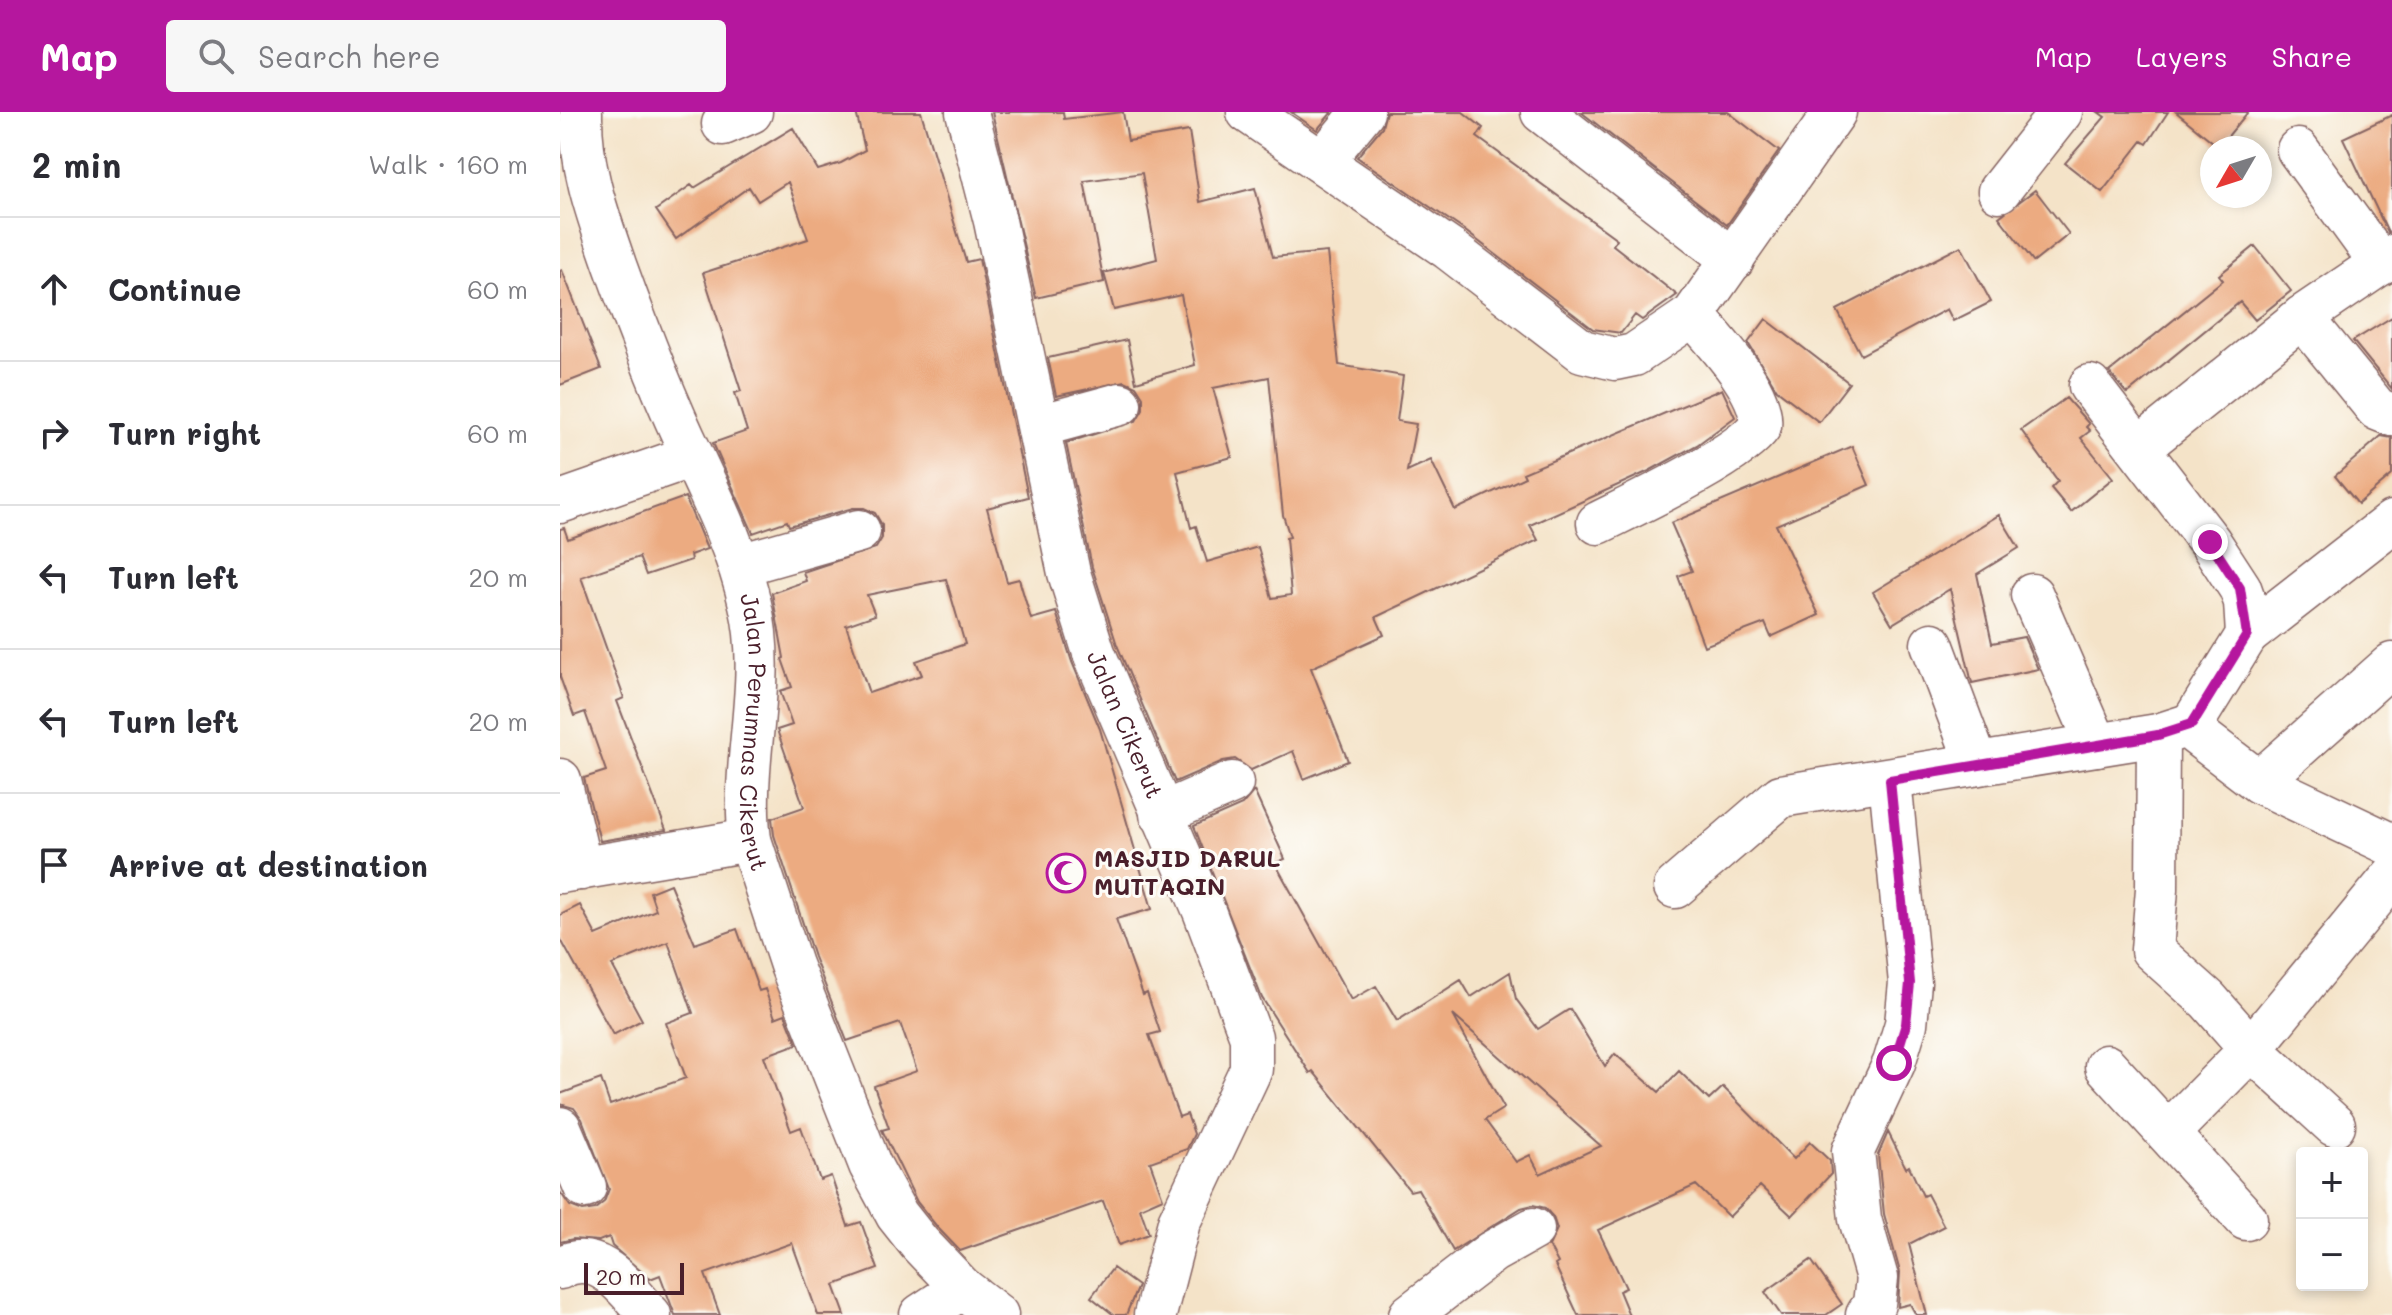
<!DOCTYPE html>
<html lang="en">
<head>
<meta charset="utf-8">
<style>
  :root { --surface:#fff; --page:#f7f7f7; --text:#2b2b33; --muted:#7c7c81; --line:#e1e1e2; --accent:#b5179e }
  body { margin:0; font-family:Mali,sans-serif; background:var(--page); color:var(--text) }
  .controls { position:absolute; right:24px; bottom:24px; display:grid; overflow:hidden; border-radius:8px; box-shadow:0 4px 12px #0003 }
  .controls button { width:72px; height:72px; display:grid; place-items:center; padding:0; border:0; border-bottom:2px solid var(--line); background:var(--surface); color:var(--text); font:40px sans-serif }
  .compass { position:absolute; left:1640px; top:24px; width:72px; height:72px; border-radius:50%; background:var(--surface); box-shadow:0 4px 12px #0003; rotate:231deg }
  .scale { position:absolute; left:24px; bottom:20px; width:100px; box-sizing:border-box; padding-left:8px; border:4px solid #4a1f2b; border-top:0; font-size:22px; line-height:28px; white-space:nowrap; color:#4a1f2b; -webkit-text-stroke:6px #fdfcf7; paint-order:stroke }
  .stop { position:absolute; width:24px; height:24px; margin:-18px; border:6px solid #b5179e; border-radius:50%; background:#fff }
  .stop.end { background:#b5179e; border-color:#fff; box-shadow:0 2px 8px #0008 }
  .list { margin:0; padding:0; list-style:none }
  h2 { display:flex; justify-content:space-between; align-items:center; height:104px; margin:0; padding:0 32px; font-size:34px }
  h2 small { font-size:26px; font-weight:400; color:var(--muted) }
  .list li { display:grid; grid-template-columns:52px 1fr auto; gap:24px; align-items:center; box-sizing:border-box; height:144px; padding:0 32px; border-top:2px solid var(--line) }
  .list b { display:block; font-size:30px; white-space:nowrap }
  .list em { font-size:26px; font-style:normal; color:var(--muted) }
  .icon { flex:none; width:44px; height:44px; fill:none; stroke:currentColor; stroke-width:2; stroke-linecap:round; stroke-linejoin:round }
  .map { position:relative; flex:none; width:1832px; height:1203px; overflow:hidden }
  header { display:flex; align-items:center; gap:48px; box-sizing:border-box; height:112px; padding:0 40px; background:var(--accent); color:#fff }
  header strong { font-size:38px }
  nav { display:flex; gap:44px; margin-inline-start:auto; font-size:28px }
  .search { width:560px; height:72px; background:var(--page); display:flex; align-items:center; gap:20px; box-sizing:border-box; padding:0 28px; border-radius:8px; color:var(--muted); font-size:30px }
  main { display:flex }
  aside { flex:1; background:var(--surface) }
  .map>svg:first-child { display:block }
  .building { fill:#ecab81; fill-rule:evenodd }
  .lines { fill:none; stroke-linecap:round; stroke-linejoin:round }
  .minor-casing { stroke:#866462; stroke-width:45 }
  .minor { stroke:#fff; stroke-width:42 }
  .route { stroke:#b5179e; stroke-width:10 }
  .labels { text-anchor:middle; stroke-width:6; stroke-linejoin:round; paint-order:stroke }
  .street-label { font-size:24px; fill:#4a1f2b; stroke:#fdfcf7 }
  .poi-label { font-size:24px; font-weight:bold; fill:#4a1f2b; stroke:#fdfcf7; text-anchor:start }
</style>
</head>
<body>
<header>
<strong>Map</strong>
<div class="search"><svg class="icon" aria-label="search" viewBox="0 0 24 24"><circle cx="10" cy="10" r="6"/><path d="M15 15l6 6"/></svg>Search here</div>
<nav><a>Map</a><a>Layers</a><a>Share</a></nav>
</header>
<main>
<aside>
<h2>2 min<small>Walk · 160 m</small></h2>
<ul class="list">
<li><svg class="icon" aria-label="ahead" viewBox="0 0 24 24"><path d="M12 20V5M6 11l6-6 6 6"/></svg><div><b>Continue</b></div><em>60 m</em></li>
<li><svg class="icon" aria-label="right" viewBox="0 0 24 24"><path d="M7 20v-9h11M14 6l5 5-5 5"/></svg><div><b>Turn right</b></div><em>60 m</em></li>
<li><svg class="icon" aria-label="left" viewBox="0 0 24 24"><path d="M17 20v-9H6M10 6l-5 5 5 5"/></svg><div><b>Turn left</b></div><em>20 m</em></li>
<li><svg class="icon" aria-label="left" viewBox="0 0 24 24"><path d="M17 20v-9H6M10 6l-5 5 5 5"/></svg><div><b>Turn left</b></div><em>20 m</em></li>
<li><svg class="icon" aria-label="arrive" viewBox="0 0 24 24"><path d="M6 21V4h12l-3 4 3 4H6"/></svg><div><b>Arrive at destination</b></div></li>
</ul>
</aside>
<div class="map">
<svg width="1832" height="1203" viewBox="0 0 1832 1203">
  <rect width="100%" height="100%" fill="#fdfcf7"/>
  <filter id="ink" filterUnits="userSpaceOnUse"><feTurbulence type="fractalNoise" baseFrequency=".0125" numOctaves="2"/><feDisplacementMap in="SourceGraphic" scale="16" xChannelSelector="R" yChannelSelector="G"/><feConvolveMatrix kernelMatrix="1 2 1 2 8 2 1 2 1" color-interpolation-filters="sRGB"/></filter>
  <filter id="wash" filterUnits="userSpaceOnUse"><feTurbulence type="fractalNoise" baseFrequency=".006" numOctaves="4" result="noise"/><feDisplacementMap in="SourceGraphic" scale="32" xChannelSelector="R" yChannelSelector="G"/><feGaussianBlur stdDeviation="1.8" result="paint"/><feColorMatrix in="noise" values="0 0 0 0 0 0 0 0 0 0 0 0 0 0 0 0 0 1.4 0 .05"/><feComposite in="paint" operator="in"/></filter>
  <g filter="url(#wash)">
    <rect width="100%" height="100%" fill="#f4e3c8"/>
    <g id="blocks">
      <path class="building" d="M296,0H361L406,150L419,147L468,385L427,396L447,470L459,467L471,507L496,500L512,550L540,617L592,797L556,807L583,883L587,881L600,920L589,923L619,1005L627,1002L634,1022L627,1037L590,1050L603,1086L580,1096L589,1122L559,1133L543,1089L400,1139L378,1116L357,1090L322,1018L329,1016L314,974L357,959L340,911L287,929L254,845L214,723L212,706L244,695L217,618L232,613L220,579L232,575L222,547L224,546L212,481L246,469L243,460L316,436L322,426V413L315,401L304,396H293L229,414L227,409L193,421L153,331L187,319L175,281L181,279L143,161L248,127L228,70L198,89L189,75L116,127L96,98L131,73L134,76L233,16L258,58L281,51L305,38ZM386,467L405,532L356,549L362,563L309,581L286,513L315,503L307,483Z
        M432,0H503L504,7L563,0L568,29L629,19L640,90L695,76L713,145L767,140L779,253L843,264L837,309L856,312L847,359L871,348L895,398L965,365L963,361L1162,277L1175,305L1137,333L1089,359L970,413L978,428L816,505L824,523L751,556L788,649L744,667L733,639L691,658L675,647L663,649L615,670L557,533L532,455L506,331L576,309L583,297V285L576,274L565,269L496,284L488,246L567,228L576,270L635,253L621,183L554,198L544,161L597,147L582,61L524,69L544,170L476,186ZM709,265L723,403L730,425L726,426L731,483L712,486L698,435L647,450L636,414L631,416L617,360L672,345L653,276Z
        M731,0H772L757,18Z
        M826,0H903L923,16L917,25L1057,127L1053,133L1117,183L1082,208L1075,203L1061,221L1033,217L904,118L797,45L822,15Z
        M1021,0H1168L1219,39L1167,113Z
        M1538,0H1608L1587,32L1582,29L1542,80L1505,51L1545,5Z
        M1616,0H1688L1659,35Z
        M1832,3V120L1828,121L1783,26Z
        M1475,78L1509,122L1474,150L1439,105Z
        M1401,134L1431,190L1393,209L1387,197L1301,243L1277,198Z
        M1695,134L1731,179L1695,208L1680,190L1567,282L1549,260L1663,168L1659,163Z
        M2,158L41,257L0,273V159Z
        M1832,205V277L1793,229Z
        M1206,207L1289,271L1259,310L1217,278L1188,231Z
        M1506,286L1529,312L1526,315L1530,319L1521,326L1553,366L1511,400L1491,376L1498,369L1461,318Z
        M1821,324L1832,326V363L1798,392L1775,364Z
        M1292,334L1309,373L1216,413L1259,503L1211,525L1205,511L1144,534L1118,464L1132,459L1111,411Z
        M125,385L147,437L130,443L131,448L86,463L79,445L21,465L64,586L57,589L106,718L40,729L24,666L46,659L25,600L14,604L0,565V417L4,416L8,427Z
        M1439,403L1459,436L1417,462L1432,531L1464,525L1478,557L1412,571L1390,477L1332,512L1313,480Z
        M694,679L725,747L715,751L791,888L816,874L837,909L901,868L911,885L950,860L956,887L978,917L1010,897L1045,954L1055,942L1099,980L1119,959L1149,988L1163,975L1234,1047L1250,1030L1270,1049L1271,1062L1232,1104L1200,1074L1169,1105L1136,1073L1038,1118L1066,1176L1059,1179L1069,1203H1018L995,1153L998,1151L989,1134L997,1117L993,1105L985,1096L973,1093L961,1096L893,1139L858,1077L850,1079L753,959L750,961L702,886L634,714L682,693ZM893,903L1041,1034L980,1062L970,1043L956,1050L925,1008L944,996Z
        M110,772L135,832L177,817L199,879L205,877L215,906L225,902L237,932L204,944L231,1019L241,1015L260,1068L271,1064L288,1114L301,1110L318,1157L274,1173L285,1203H258L232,1131L145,1162L160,1203H115L100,1163L90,1167L52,1134L49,1125L39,1129L13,1127L0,1130V1080L10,1094L23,1099L35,1097L44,1090L49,1077L22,1007L14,996L0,992V982L41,967L50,993L126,966L106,911L133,901L108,830L52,853L82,908L53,923L0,826V803L20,793L36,823L96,798L90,780Z
        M1328,1020L1346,1056L1349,1054L1363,1084L1367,1082L1384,1114L1349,1132L1367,1203H1356L1350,1192L1338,1195L1340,1160L1324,1102L1318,1043Z
        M1251,1148L1282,1192L1266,1203H1221L1205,1180Z
        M553,1156L578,1174L566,1203H554L531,1185Z"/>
    </g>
  </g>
  <g filter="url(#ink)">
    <use href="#blocks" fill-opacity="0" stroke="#866462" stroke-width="2"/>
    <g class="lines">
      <g class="minor-casing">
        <g id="minor">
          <path id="s1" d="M21,0C20,55 37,101 55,153C78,217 103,283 133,345C155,392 178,440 190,492C209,569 180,649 190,728L231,853L310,1053L337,1103L360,1132L402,1176L437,1203"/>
          <path id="s2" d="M407,0L435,109L509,461L534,541L644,799L691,925V957L619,1110L595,1203"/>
          <path d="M688,0L889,137L1022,239L1055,247L1074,243L1133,203L1275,0"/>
          <path d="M982,0L1173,148"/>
          <path d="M163,12L191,0"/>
          <path d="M1738,38L1821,152"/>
          <path d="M762,50L803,0"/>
          <path d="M1439,79L1501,0"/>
          <path d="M1742,205L1817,297L1832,303"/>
          <path d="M1530,274L1650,430L1680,476L1685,490L1687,523L1632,612L1636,622L1699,670L1832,733"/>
          <path d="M479,314L560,292"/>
          <path d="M1579,336L1742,205L1832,144"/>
          <path d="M0,390L132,344"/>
          <path d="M1038,411C1074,393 1180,344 1200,314C1205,280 1154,228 1133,203"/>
          <path d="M180,453L299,419"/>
          <path d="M1472,483L1537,633"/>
          <path d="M1687,523L1832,410"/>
          <path d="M1372,532L1417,652"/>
          <path d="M1598,623L1597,777L1592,838L1648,888L1691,937L1774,1013"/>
          <path d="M0,668L21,757"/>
          <path d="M1699,670L1832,552"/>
          <path d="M601,702L672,671"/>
          <path d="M0,760L190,728"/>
          <path d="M1115,775L1221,684L1598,623L1632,612"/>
          <path d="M1546,954L1686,1107"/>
          <path d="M0,1016L25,1075"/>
          <path d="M1609,1020L1691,937L1832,765"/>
          <path d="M0,1156C38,1134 66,1177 90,1203"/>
          <path d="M361,1203L402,1176"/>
          <path d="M850,1203L932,1140L973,1117"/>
          <path d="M1307,1203L1314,1192L1317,1166L1300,1107L1293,1039L1334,951L1346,912L1350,871L1330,668"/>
        </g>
      </g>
      <use href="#minor" class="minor"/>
    </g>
  </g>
  <g class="lines" filter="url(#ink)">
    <path class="route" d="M1334,951L1346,912L1350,871L1330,668L1598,623L1632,612L1687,523L1680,476L1650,430"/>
  </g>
  <defs>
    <g id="mosque-ring" transform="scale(2)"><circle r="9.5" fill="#fdfcf7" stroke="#b5179e" stroke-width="1.5"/><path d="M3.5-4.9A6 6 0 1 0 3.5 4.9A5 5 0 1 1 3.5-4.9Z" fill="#b5179e"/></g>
  </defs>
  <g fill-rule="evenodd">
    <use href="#mosque-ring" x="506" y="761"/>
  </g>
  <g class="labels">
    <g class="street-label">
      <text dy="8" stroke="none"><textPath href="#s2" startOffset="634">Jalan Cikerut</textPath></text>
      <text dy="8" stroke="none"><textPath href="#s1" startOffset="652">Jalan Perumnas Cikerut</textPath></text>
    </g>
    <g class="poi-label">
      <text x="534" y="755">MASJID DARUL<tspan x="534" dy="28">MUTTAQIN</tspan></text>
    </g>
  </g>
</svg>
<div class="controls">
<button>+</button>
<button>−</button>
</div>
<svg class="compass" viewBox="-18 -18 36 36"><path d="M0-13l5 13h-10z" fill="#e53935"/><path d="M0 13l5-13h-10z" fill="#7c7c81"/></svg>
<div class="scale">20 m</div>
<div class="stop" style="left:1334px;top:951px"></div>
<div class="stop end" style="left:1650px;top:430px"></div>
</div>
</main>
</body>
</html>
